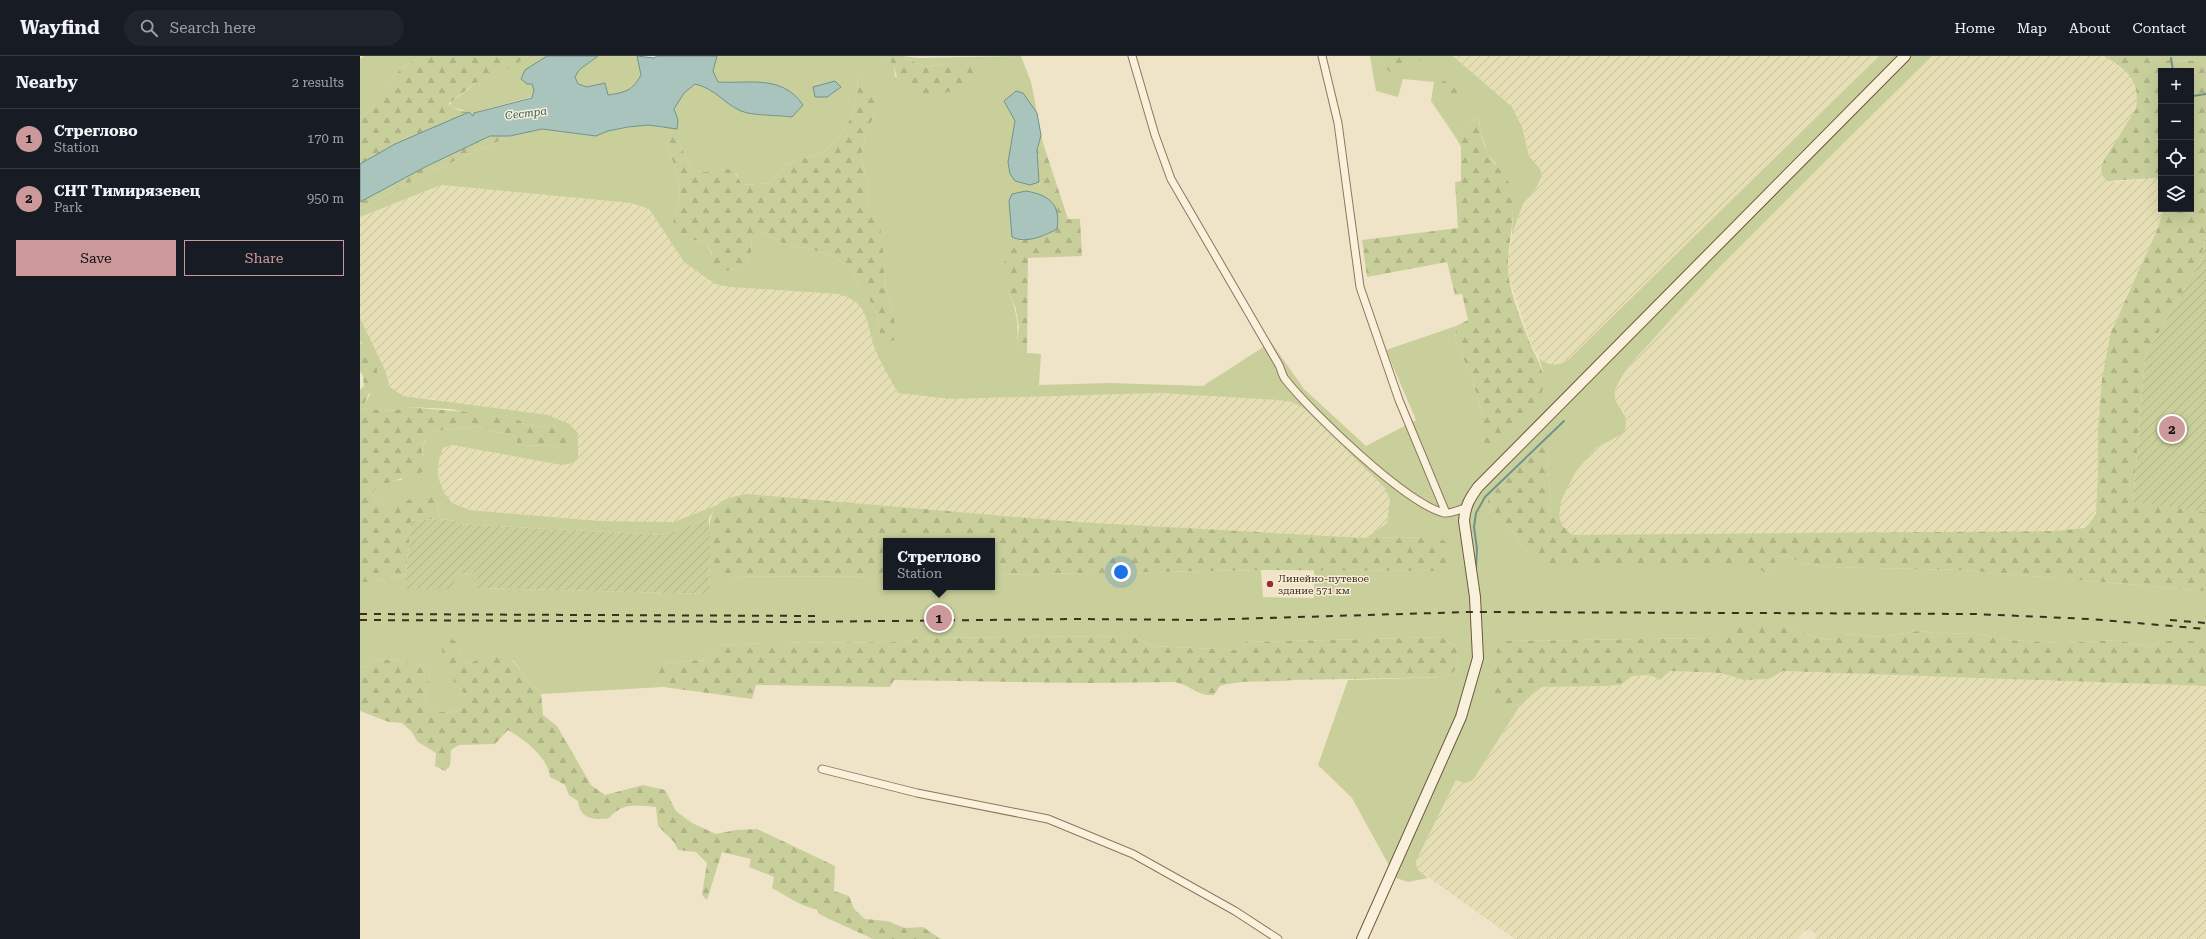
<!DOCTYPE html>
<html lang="en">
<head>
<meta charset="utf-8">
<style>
  :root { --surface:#171b24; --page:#20242c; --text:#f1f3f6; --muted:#9ea1a6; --line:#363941; --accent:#cc999b }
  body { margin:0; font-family:"Roboto Serif",serif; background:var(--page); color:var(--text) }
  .controls { position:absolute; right:12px; top:12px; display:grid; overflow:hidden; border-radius:0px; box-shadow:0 4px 16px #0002 }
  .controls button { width:36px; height:36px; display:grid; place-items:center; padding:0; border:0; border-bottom:1px solid var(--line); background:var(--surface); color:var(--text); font:20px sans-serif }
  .you { position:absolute; left:761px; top:516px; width:14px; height:14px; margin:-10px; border:3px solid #fff; border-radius:50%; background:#1a73e8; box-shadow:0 0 0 6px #1a73e833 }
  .badge { display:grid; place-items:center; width:26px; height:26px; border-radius:50%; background:var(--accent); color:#111; font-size:13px; font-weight:700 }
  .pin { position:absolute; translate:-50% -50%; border:2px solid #fff; box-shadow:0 1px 4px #0006 }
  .popup { position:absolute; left:523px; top:482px; width:112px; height:52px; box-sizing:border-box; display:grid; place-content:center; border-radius:0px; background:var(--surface); filter:drop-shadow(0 1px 3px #0005); font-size:13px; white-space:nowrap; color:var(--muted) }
  .popup b { font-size:15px; color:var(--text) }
  .popup::after { content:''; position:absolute; left:50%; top:100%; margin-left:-8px; border:8px solid transparent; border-top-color:var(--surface) }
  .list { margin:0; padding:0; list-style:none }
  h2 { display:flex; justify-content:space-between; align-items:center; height:52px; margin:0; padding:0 16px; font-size:17px }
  h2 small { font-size:13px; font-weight:400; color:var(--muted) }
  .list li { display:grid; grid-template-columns:26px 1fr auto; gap:12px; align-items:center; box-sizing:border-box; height:60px; padding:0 16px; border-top:1px solid var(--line) }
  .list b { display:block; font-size:15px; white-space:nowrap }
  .list p { margin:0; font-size:13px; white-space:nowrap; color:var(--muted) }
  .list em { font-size:13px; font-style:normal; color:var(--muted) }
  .actions { display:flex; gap:8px; padding:12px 16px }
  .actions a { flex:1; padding:9px 0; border:1px solid var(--accent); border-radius:0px; text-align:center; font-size:14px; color:var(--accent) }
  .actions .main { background:var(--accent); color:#111 }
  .icon { flex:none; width:22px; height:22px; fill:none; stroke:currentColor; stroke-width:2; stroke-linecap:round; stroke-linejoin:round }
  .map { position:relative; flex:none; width:1846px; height:883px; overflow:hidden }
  header { display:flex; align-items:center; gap:24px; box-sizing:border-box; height:56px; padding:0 20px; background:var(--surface); border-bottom:1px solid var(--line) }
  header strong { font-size:19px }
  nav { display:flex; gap:22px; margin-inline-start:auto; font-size:14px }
  .search { width:280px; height:36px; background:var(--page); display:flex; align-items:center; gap:10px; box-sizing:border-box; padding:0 14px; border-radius:22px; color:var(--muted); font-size:15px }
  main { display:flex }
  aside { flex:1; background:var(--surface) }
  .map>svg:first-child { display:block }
  .farmland { fill:url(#farmland-furrows) }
  .grass { fill:#c9cf9b; fill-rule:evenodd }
  .forest { fill:url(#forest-firs) }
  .garden { fill:url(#garden-furrows) }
  .water { fill:#a9c4bc; stroke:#6f938a }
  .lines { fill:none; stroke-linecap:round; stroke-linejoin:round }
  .stream { stroke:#6f938a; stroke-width:2 }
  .street-casing { stroke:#8d765c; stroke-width:9 }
  .secondary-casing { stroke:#6f573f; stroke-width:12 }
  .street { stroke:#faf1dc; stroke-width:7 }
  .secondary { stroke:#faf1dc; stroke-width:10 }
  .rail { stroke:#3d2e20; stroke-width:2; stroke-dasharray:7 7; stroke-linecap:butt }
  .poi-dot { fill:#9e2a2b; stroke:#f7eed8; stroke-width:1.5 }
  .labels { text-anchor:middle; stroke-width:3; stroke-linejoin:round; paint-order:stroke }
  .poi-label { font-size:10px; fill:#3d2e20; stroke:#f7eed8; text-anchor:start }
  .water-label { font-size:11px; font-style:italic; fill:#2f5d5a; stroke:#f7eed8 }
</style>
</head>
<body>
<header>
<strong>Wayfind</strong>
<div class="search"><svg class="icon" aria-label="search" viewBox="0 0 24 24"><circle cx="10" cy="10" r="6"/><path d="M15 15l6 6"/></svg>Search here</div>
<nav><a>Home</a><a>Map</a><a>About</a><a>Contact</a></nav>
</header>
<main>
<aside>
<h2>Nearby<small>2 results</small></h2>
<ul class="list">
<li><span class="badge">1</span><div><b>Стреглово</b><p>Station</p></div><em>170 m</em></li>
<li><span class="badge">2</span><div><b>СНТ Тимирязевец</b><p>Park</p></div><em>950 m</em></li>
</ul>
<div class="actions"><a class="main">Save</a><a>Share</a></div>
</aside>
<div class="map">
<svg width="1846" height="883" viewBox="0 0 1846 883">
  <defs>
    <pattern id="farmland-furrows" width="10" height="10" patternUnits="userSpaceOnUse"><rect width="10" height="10" fill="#e6deb5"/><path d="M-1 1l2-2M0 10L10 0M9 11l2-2" fill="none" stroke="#c6bf9b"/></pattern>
    <pattern id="forest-firs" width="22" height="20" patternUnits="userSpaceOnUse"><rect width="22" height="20" fill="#c9cf9b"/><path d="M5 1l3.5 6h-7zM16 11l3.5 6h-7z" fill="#aeb285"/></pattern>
    <pattern id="garden-furrows" width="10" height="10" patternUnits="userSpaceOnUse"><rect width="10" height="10" fill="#c9cf9b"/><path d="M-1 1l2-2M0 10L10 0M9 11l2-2" fill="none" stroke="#aeb285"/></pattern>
  </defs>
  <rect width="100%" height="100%" fill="#f0e4c8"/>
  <path class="farmland" d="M1093,0H1519L1209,303L1199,309H1194L1183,305L1172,291L1150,225L1147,210L1152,178L1163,148L1176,132L1180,113L1169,100L1162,71L1152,51Z
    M1572,0H1744L1772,20L1775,29L1778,44L1777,53L1744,104L1754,126L1795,122L1801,125V153H1803L1798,172L1751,276L1737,452L1729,468L1716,474L1695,475L1223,480L1212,479L1204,473L1199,461L1201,445L1215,417L1236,392L1264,377V355L1256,346L1254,339L1257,330L1272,307L1333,238Z
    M81,129L271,147L289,153L324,206L355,228L370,231L478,238L488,240L499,249L506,259L515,293L592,343L801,337L918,344L932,346L943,352L1025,432L1030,444L1027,467L1006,482L718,466L387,438L368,442L343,456L314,466L240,465L148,457L110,454L92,447L84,436L78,421L79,404L83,392L92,389L202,409L218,377L73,343L43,340L30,331L25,314L0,262V161Z
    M1309,615L1361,617L1384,624L1409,623L1423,615L1846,630V883H1455L1456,878L1450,874L1444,875L1437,883H1155L1057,813L1056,805L1096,724H1113L1161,648L1169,641L1182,631L1248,630L1261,629L1272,620L1290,619L1300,624Z"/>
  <path class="grass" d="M4,0H61C50,7 37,14 30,26C19,45 19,48 0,61V3Z
    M168,0H187L178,6L172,28L174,34L172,41L123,54L113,60C108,55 98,53 90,50L92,44C101,40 107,34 115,28C131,17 151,12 168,0Z
    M238,0H277L281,19C271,35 266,36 248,39L245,27L227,31L218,28L215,20L219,14Z
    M357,0H523L534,9L535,21L588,7L564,11L542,0L559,2L661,0L671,26L683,87L677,94L680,131L696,152L660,185L647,232C656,253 659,265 657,288L667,297L681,298L679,329L750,327L843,330L911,286L944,333L1006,390L1056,364L1026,294L1096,270L1095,283L1111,320L1123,360L1183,316L1179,302C1188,310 1199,311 1209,303L1519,0H1572C1502,69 1433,138 1364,207C1340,231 1318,255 1296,280C1282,296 1266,311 1257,330C1247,350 1273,352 1264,377L1236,392L1215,417L1201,445L1199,461L1204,473L1189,457L1191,439L1187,405L1191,384L1128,450L1155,478L1168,498L1397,512L1407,518L1414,519L1416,501L1426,499L1444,508L1469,511L1602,514L1846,535V585H1804L1789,591L1758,584L1705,587L1647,584L1612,577L1586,578L1558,575L1522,581L1483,578L1471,584L1453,581L1437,573L1421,570L1363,574L1356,582L1148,585L1136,637L1148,650L1161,648L1113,724L1105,727L1096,724L1056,805L1057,813L1068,822L1048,826L1036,822L992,742L958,709L988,624L1087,621L1099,611L1096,591L1082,581L886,586L882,594L792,590L774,580L559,582L544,586L405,587L361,589L351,597L347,605C329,602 317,610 301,606L295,627L303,631L181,638L166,623L154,605L117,604L108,608L101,598V593L94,612L95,619L93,625L108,642V648C92,661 71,659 64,639C69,629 73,621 66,611C51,608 37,602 20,604C13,606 8,612 0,610V526H13L46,518V533H94V518L117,517L118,532L350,538V521L526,520V531H632V519L901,514L903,541L954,542V514L1085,515L1073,481L1006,482L1027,467L1030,444L1025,432L943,352L932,346L918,344L801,337L592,343L538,337C530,322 521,308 515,293C506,268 510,246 478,238L370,231L355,228L324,206L289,153L271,147L81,129L0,161V153L68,117L150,80L182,73L236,80L248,75L268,71L288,69L304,72L318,64L313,53L324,37L335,28C356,33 363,47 381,55C393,60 418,60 431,61L375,27L358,26L353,15ZM497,18L505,21L516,55L505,80L501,101L508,129L507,153L525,214L524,225L533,257L520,277L517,259L510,245L497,228L491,212L473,200L448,192L428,190L402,176L392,183L391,199L386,209L360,217L346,186L332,184L313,165L320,140L317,117L305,84L317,82L331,112L342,117L376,118L382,129L411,127L423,111L437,104L464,96L482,77L492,60L498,35Z
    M1010,0H1023L1022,1L1045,11L1049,5H1060V0H1093L1152,51L1162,71L1169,100L1180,113L1182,120L1176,132L1163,148L1152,178L1153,155L1136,108L1128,98L1121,77L1119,62L1105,68L1096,82L1071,45L1074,26L1043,23L1038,41L1016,35Z
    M1789,0H1846V5L1799,4Z
    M0,262L25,314L30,331L43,340L188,359L209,368L218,377V401L212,407L202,409L92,389L83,392L79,404L78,421L84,436L92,447L110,454L240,465L314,466L357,449L349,462L305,479L96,468V465L79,463L77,445L54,441L33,453L18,448L13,438L15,433L29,425L41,424L65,404C60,391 64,385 73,375L122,370L130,375L153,378L157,383L156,390L189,389L199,393L198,372L166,369L153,360L111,358L91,353L47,351L33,355L1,352L10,339L2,286H0Z"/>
  <path class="forest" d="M61,0H168L153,10L116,27L89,47L90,50L101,55L109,56L0,108V61C19,48 19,44 30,26C37,14 50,7 61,0Z
    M523,0H542L564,11L588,7H614L619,20C612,24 605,29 597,33C572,43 538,41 534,9Z
    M1023,0H1060V5H1049L1045,11L1032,17L1023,11Z
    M1744,0H1789L1799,4L1846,5V181L1840,206L1785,300L1773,445L1846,456V535L1602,514L1469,511L1444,508L1426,499L1416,501L1414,520L1407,518L1397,512H1205L1186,508L1168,498L1155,478L1128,450V440L1187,379L1191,384L1187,405L1191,439L1189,457L1212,479L1695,475L1724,472L1729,468L1736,457L1738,422V373L1742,323L1751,276L1798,172L1803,153H1831V15H1801V125L1795,122L1747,125L1742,119L1741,112L1744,104L1776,53C1781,23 1766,14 1744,0Z
    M497,18L505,21L515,37L516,55L505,80L501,101L508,129L507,153L519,160L525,214L524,225L533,257L537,284L528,285L520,277L517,259L510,245L497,228L491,212L473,200L448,192L428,190L402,176L392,183L391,199L386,209L360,217L352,213V198L346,186L321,182L313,165L320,140L317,117L305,84L311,79L317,82L331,112C334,113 339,116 343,116C364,117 368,102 382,129L411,127L423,111L437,104L464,96L482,77L492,60L498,35Z
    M1086,24L1097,28L1100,37L1091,43L1081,41L1082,26Z
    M1119,62C1120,74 1122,86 1128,97C1133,109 1146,117 1150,130C1159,161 1144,193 1149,223C1153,245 1163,269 1171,290C1177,303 1186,316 1183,332C1180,352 1151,376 1137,391L1128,393L1122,381L1119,371L1123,360L1111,320L1095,283L1096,270L1108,264L1102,238L1095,239L1087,206L1007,221L1002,184L1098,172L1095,126L1101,125V91L1096,82L1105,68Z
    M130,80H150L68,117L0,153V146L67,110Z
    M683,87L708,163H720L722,200L668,202L667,297L657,288L659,271L656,253L647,232L643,213L648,193L660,185L686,179L696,152L680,131L677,94Z
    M0,286L18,307L16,324L2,352L33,355L47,351L153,360L166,369L198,372L209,379V388L199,393L189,389L156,390L157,383L153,378L130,375L122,370L73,375L64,386L62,395L65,404L62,416C46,422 30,424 15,433L13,438L18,448L33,452L54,441L70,435L77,445L79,463L51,465L46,518L13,526H0V334L4,330L3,320L0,315Z
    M387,438L718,466L1006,482L1073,481L1083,484L1090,489L1092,510L1085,515L901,514L632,519V485H526V520L350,521C350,502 344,461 358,448C366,441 377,440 387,438Z
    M1371,570H1421L1437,573L1453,581L1471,584L1482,578L1522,581L1558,575L1586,578L1612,577L1647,584L1705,587L1758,584L1789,591L1804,585H1846V630L1423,615L1409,623L1384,624L1361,617L1310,615L1300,624L1290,619L1272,620L1261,629L1248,630L1182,631L1161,648L1148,650L1138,643L1136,637H1131L1129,631L1137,594L1140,588L1148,585L1356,582L1363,574Z
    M774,580L792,590L882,594L886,586L1082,581L1096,591L1099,611L1087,621L933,624C908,627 885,623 860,630L854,639H846L837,636L827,630L815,626L726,627L534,624L530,631L396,629L392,643L303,631L295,627L290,620L293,611L301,606C318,610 328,602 347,605L351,597L361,589L405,587L544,586L559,582Z
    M86,583H92L99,588L101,598L108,608L117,604L120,597L136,599L154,606L166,623L181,638L183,659L197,670L231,729L245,739L283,729L305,734L316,755L332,767L356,778L376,774L397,773L475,810L474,835L489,840L494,853L505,863L527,865L545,872L563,871L581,883H513L467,862L459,858L457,853C443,852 425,839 412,832L414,821L389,811L391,803L362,796L347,844L342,839L347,807L336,796L318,794L314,786L298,770L296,751C278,749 262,746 249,762C234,765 219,762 218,745L209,739L205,729L190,721C188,701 165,684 148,674L135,688L99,689L91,694L90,710L85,715L75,710L76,697L58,686L51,675L42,667L29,666L0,655V610C8,612 13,606 20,604C37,602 51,608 66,611C73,621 69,629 64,639C71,659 92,661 108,648V642L93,625C99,605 72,603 86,583Z"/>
  <path class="garden" d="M1846,181V456L1773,446L1785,300L1840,206Z
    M349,462L350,538L117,532V517L95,518L94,533H46V518L51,465L79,463L96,465V468L305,479Z"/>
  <path class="water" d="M187,0H238L219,14L215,21L218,28L227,31L245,27L248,39C266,36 272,35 281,19L277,0L294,2L297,0H357L353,15L358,26C389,28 422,18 443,49L432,61C418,59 393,60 381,55C363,47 356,33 335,28L324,37L314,53L318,64L317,73L288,69L268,71L248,75L236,80L182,73L150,80H130L67,110L0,146V108L35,88L109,56L113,60L114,57L172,42L174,34L172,28H167L161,23L165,14Z
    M475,25L481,31L467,41H455L453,31Z
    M656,35L663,37L677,57L681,79L677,94L679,126L670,129L655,125L650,118L648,106L655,65L644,45Z
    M666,135C689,139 701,148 697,173C684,180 666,188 652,181L649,145L652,138Z"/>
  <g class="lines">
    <path class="stream" d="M1811,2L1813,15
      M1831,38L1833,40L1846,38
      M1116,514L1117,493L1114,471L1116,457L1125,441L1204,365"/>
    <g class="street-casing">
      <path id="street" d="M772,0L795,79L811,123L919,309C921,313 922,319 925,323C951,356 1045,447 1084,457C1090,458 1099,454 1105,452
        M962,0L978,67L1000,231L1039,344L1086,457
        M462,713L557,737L688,763L773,798L875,855L918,883"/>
    </g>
    <g class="secondary-casing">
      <path id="secondary" d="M1002,883L1101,661L1118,602L1115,541L1104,465C1105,450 1110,442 1118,431L1545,0"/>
    </g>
    <use href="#street" class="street"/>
    <use href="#secondary" class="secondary"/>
    <path class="rail" d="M0,558L461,560
      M0,564L435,566L714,563L838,564L1109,556L1393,557L1615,558L1730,563L1846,573
      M1810,564L1846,567"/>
  </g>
  <circle class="poi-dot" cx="910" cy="528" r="4"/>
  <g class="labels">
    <g class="poi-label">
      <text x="918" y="526">Линейно-путевое<tspan x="918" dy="12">здание 571 км</tspan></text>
    </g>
    <g class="water-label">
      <text transform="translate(166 57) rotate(-7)" y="4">Сестра</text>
    </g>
  </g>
</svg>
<div class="controls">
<button>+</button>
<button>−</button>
<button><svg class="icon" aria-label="locate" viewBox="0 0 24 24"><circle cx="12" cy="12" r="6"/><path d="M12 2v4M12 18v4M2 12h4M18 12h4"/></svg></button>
<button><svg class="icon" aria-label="layers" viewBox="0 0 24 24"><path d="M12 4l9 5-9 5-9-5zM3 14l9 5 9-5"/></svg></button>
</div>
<div class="you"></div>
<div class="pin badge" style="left:579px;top:562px">1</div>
<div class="popup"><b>Стреглово</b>Station</div>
<div class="pin badge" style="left:1812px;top:373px">2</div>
</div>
</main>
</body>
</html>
